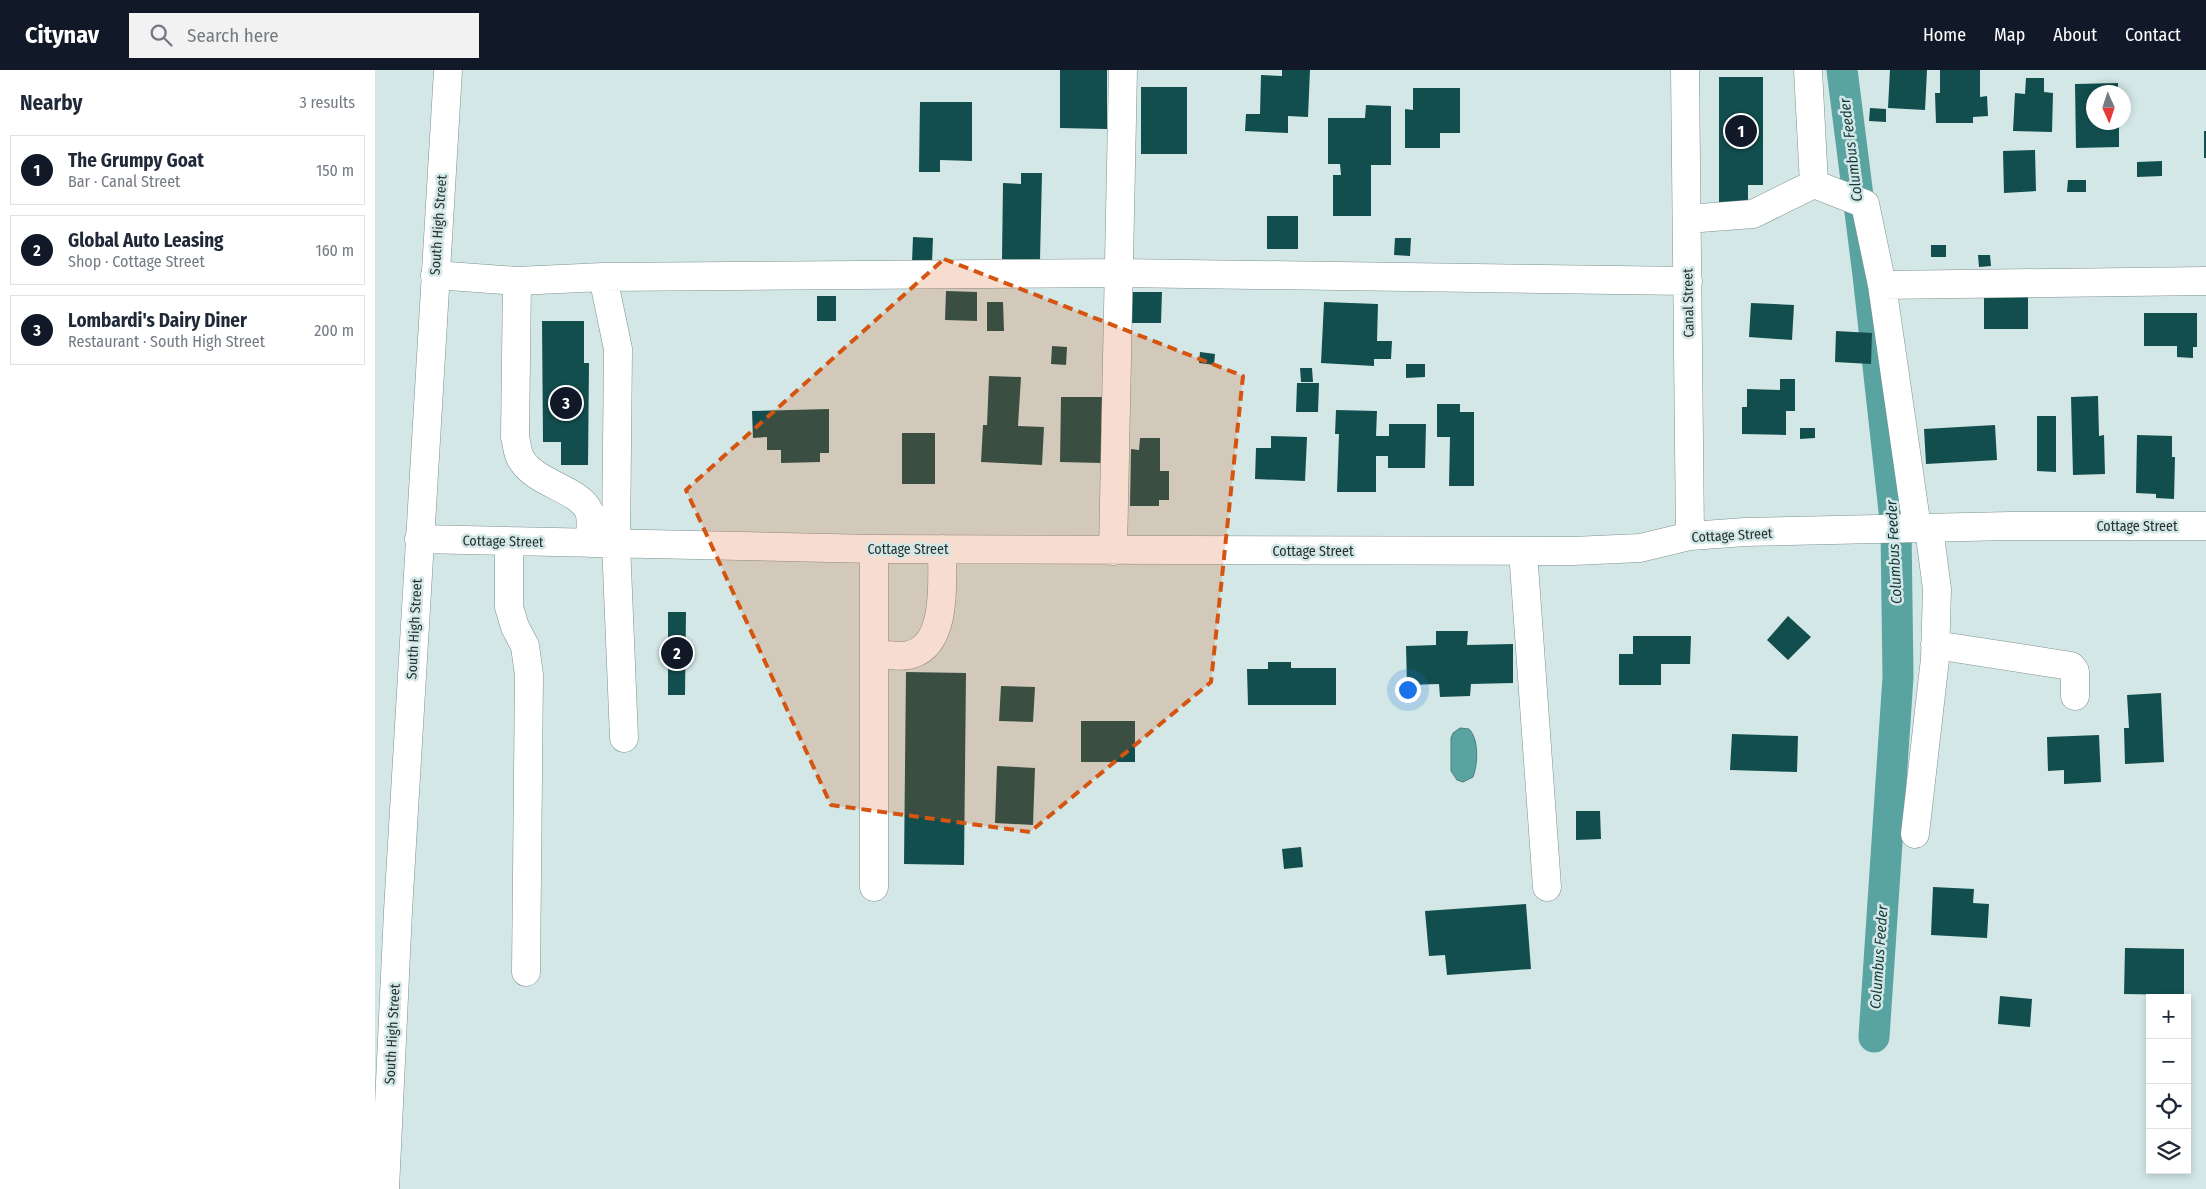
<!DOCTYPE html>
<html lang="en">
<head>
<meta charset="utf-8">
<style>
  :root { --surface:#fff; --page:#f2f2f3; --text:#1f2937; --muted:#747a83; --line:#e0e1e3; --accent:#111827 }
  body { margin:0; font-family:"Fira Sans Condensed",sans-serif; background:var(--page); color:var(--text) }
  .controls { position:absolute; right:15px; bottom:15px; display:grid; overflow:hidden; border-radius:0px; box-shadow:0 2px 8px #0003 }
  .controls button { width:45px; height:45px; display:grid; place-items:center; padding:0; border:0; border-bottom:1px solid var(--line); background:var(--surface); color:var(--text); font:25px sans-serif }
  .compass { position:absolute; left:1711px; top:15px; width:45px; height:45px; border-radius:50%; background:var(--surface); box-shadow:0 2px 8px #0003; rotate:177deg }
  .you { position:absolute; left:1032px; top:619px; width:18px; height:18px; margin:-12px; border:4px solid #fff; border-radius:50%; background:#1a73e8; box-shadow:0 0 0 8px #1a73e833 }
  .badge { display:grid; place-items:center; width:32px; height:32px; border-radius:50%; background:var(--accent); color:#fff; font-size:16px; font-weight:700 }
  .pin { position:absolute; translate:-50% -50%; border:2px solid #fff; box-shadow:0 1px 5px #0006 }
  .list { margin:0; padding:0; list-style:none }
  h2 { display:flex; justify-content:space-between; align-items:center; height:65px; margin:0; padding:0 20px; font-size:21px }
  h2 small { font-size:16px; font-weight:400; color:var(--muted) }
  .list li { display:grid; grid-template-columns:32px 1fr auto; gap:15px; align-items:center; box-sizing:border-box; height:70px; margin:0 10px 10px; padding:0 10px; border:1px solid var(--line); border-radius:0px }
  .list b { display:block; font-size:19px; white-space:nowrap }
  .list p { margin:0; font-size:16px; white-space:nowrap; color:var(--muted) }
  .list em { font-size:16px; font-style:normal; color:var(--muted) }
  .icon { flex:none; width:28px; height:28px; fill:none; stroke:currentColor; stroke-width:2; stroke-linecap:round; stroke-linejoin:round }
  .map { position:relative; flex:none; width:1831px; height:1119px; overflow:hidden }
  header { display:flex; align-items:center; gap:30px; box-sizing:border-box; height:70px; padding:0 25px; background:var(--accent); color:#fff }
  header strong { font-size:24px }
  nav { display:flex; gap:28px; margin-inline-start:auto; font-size:18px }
  .search { width:350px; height:45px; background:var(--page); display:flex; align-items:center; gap:12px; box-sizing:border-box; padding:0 18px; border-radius:0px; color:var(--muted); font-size:19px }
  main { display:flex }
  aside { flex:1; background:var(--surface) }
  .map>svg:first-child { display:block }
  .water { fill:#59a3a1; stroke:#4a807f }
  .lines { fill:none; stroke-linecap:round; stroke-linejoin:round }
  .canal { stroke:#59a3a1; stroke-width:31 }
  .building { fill:#134e4e }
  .minor-casing { stroke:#7e9291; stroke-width:29 }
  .highway-casing { stroke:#7e9291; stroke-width:29 }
  .minor { stroke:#fff; stroke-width:28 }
  .highway { stroke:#fff; stroke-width:28 }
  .marked { fill:#d55510; fill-opacity:0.2; stroke:#d55510; stroke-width:4; stroke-dasharray:10 6; stroke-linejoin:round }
  .labels { text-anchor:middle; stroke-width:5; stroke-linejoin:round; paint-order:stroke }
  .street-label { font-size:14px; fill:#283030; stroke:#d2e7e6 }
  .water-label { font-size:15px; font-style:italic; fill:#143838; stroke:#d2e7e6 }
</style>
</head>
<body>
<header>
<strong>Citynav</strong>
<div class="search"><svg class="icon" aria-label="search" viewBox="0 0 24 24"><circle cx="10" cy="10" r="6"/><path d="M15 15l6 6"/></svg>Search here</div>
<nav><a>Home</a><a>Map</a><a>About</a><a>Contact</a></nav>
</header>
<main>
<aside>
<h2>Nearby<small>3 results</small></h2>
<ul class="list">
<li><span class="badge">1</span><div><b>The Grumpy Goat</b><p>Bar · Canal Street</p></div><em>150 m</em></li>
<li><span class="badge">2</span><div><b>Global Auto Leasing</b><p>Shop · Cottage Street</p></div><em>160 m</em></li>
<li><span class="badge">3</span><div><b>Lombardi's Dairy Diner</b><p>Restaurant · South High Street</p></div><em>200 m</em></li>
</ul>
</aside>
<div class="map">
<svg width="1831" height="1119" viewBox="0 0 1831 1119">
  <rect width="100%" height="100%" fill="#d2e7e6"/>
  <path class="water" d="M1085,658L1094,659C1104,669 1103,694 1098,707L1088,712L1082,710L1076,701V668L1078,663Z"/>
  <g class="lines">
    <path class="canal" d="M1467,0L1493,205L1521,459L1523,607L1499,967"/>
  </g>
  <path class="building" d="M685,0H732V59L685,58Z
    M907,0H935L933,47L913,46V63L870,61L871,44H885L886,5L907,6Z
    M1515,0H1552L1550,40L1513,38Z
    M1565,0H1605V27L1612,26L1613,46L1598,47V53H1561L1560,23H1565Z
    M1344,7H1388V115H1373V132H1344Z
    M1651,8H1669V22L1678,23L1677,62L1638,61L1640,23L1650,24Z
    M1743,13V22H1718V52H1744V77L1701,78L1700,14Z
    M766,17H812V84H766Z
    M1038,18H1085V63H1065V78H1030V39L1038,40Z
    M545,32H597V91L565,90V102H544Z
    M991,35L1016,36V95H996V146H958V105H966L965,94H953V48H990Z
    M1495,38L1511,39V52L1494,51Z
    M1829,61H1831V88H1829Z
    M1660,80L1661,121L1629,123L1628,81Z
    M1787,91V106L1762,107V92Z
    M646,103H667L665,190L627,189L628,113L646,114Z
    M1693,110H1711V122H1692Z
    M892,146H923V179H892Z
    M538,167L558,168L557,193L537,192Z
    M1020,168H1036L1035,186L1019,185Z
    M1556,175H1571V187H1556Z
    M1603,185H1615L1616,196L1604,197Z
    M571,221L602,222V251L570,250Z
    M755,222H787L786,253H754Z
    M442,226H461V251H442Z
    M1609,226H1653V259H1609Z
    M612,232H628L629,261H612Z
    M949,232L1003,234L1002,271H1017L1016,289H999V296L946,293Z
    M1376,233L1419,235L1417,270L1374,267Z
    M1769,243H1822V277H1818V288L1802,287V276H1769Z
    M167,251H209V293H214L213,395H186V372H168Z
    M1461,261L1497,263L1496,294L1460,292Z
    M677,276L692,277L691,295L676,294Z
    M825,282L840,284L839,295L824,293Z
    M1031,294H1050V307L1031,308Z
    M925,298H937L938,312H926Z
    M614,306L646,307L643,356L669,357L667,395L606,392L608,355H612Z
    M1405,309H1420V341H1411V365L1367,364V337H1372V319L1405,320Z
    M922,313H944L943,342H921Z
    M1723,326L1724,366L1729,365L1730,404L1698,405L1696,327Z
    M686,327H727L726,393L685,392Z
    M1062,334H1085V342H1099V416H1074L1075,367H1062Z
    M454,339V383H445V392L406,393V380H392V367L378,368L377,341Z
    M961,340L1002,341L1001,366H1014V354H1051L1050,398H1013V386H1001V422H962L964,364H960Z
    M1662,346H1681V402L1662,401Z
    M1620,355L1622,390L1551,394L1549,359Z
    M1425,358H1440V368L1425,369Z
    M527,363H560V414H527Z
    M1762,365L1797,366V387H1800L1799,429L1781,428V424L1761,423Z
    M896,366L932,367L930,411L880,409L881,378H896Z
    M765,368H785V401H794V430H784V436H755L756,379L764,380Z
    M293,542H311L310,625H293Z
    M1413,546L1436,567L1413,590L1392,570Z
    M1061,561H1093L1092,575L1138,574V613L1096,614L1095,626L1065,627L1064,614L1032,615L1031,576L1061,575Z
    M1258,566H1316L1315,594H1286V615H1244V584H1258Z
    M893,592H916V598H961V635H873L872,599H893Z
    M531,602L591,603L589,795L529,794Z
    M626,616L660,617L658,652L624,651Z
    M1786,623L1789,692L1750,694L1749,658H1754L1752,625Z
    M706,651H760V692H706Z
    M1357,664L1423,666L1422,702L1355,700Z
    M1724,665L1726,712L1689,714V700L1673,701L1672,667Z
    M622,696L660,698L658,755L620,753Z
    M1201,741H1225L1226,769L1201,770Z
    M926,777L928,797L909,799L907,779Z
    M1558,817L1599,819L1598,833L1614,834L1612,868L1556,865Z
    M1151,834L1156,899L1072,905L1070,885L1054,886L1050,841Z
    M1750,878L1809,879V925L1749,924Z
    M1625,926L1657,929L1655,957L1623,954Z"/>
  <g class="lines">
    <g class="minor-casing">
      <path id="minor" d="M1310,0L1315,466
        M1439,114L1490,134L1507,215L1542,458
        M1312,149L1378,144L1439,114L1433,0
        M60,205L142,211L228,207L744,203L1313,211
        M228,207L243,279L241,473L249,668
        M142,211L140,367C142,374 142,383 146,389C160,414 203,418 214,441C217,449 215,464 215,473
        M1507,215L1831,211
        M44,469L499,479L1198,481L1265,478L1315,466L1370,462L1635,456H1831
        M134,471V537L140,557L150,576L154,605L151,902
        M738,481L748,0
        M1148,481L1172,817
        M1560,575L1696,596L1700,601V626
        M499,584C510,584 527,588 537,584C573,573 567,509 567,479
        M1540,764L1560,589L1562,519L1554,458
        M499,817V479"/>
    </g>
    <g class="highway-casing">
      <path id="highway" d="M10,1119L23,841L73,0"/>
    </g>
    <use href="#minor" class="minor"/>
    <use href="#highway" class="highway"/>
  </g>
  <path class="marked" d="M569,189L868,306L836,612L655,762L456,735L311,420Z"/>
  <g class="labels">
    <g class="street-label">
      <text transform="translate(63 155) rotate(-86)" y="5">South High Street</text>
      <text transform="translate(1313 233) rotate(-91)" y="5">Canal Street</text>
      <text x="1762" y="461">Cottage Street</text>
      <text transform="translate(1357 465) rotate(-3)" y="5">Cottage Street</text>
      <text transform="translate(128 471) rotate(1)" y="5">Cottage Street</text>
      <text x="533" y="484">Cottage Street</text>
      <text x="938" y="486">Cottage Street</text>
      <text transform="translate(39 559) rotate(-87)" y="5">South High Street</text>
      <text transform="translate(17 964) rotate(-87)" y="5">South High Street</text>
    </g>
    <g class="water-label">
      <text transform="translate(1476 80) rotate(-97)" y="5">Columbus Feeder</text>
      <text transform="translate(1519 482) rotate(-93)" y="5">Columbus Feeder</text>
      <text transform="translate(1504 887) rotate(-86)" y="5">Columbus Feeder</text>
    </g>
  </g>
</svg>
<div class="controls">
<button>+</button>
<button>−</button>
<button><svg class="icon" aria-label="locate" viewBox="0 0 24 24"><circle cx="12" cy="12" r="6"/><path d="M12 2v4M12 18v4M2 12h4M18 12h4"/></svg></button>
<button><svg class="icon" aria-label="layers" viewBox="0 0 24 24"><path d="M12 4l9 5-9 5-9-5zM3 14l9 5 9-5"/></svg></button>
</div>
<svg class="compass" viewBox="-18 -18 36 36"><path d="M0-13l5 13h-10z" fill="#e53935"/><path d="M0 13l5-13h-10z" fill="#747a83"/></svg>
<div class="you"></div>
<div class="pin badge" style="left:1366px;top:61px">1</div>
<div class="pin badge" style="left:302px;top:583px">2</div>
<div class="pin badge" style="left:191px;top:333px">3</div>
</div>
</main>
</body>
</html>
